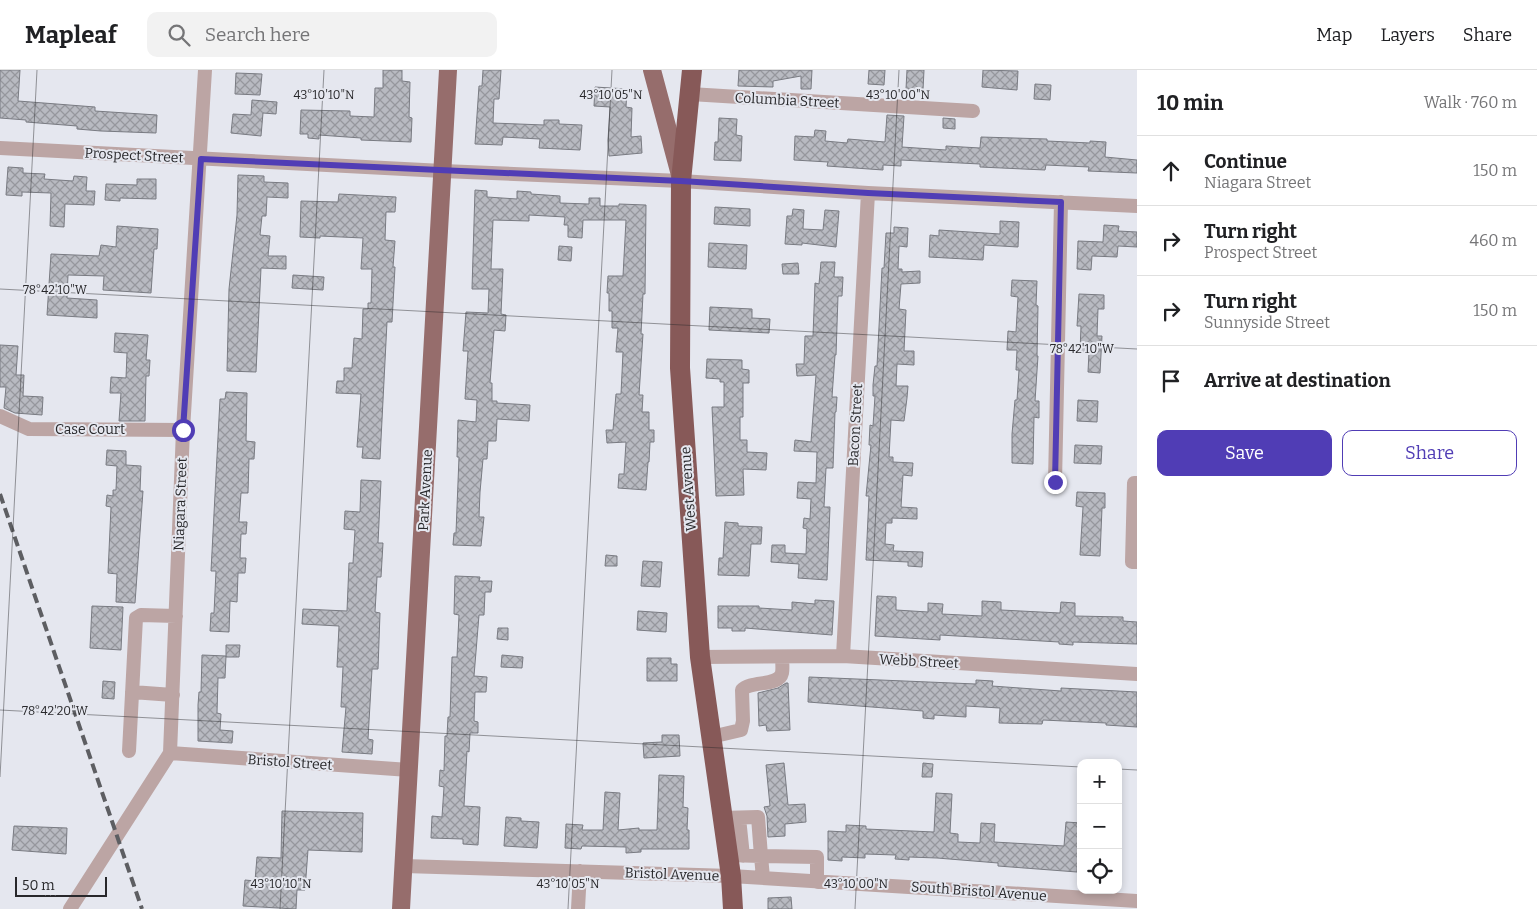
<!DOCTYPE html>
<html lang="en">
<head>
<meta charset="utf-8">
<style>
  :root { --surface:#fff; --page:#f2f2f2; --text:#202124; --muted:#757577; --line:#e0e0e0; --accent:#503db5 }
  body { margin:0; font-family:Bitter,serif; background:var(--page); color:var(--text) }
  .controls { position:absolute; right:15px; bottom:15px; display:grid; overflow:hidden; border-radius:10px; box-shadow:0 2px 8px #0003 }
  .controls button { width:45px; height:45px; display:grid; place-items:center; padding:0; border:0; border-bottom:1px solid var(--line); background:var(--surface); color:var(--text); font:25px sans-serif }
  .scale { position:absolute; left:15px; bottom:12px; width:92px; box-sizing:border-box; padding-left:5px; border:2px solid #28282b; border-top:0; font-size:14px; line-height:18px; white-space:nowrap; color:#28282b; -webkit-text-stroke:4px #e5e7ef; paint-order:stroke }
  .stop { position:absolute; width:15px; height:15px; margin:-11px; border:4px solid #503db5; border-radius:50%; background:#fff }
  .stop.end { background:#503db5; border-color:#fff; box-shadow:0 1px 5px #0008 }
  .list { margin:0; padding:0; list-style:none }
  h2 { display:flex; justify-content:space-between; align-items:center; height:65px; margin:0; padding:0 20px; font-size:21px }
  h2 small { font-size:16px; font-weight:400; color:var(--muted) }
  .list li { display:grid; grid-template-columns:32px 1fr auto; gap:15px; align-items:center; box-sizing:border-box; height:70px; padding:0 20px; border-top:1px solid var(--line) }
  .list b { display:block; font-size:19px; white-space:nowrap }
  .list p { margin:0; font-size:16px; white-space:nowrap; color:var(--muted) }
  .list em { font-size:16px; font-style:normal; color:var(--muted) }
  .actions { display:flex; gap:10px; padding:15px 20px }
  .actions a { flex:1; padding:11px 0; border:1px solid var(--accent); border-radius:10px; text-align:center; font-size:18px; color:var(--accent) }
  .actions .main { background:var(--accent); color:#fff }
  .icon { flex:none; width:28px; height:28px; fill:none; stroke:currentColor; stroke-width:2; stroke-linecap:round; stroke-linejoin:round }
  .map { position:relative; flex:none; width:1137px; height:839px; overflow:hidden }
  header { display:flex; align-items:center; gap:30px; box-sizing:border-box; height:70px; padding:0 25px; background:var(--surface); border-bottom:1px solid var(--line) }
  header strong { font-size:24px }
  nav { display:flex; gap:28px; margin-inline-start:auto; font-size:18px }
  .search { width:350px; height:45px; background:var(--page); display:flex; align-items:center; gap:12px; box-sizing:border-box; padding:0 18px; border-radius:10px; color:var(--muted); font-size:19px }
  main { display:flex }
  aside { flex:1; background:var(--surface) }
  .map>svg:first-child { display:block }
  .building { fill:url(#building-cross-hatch); stroke:#797b82 }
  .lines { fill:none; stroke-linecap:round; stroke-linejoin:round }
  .minor { stroke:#bca5a4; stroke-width:14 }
  .major { stroke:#966d6c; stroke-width:18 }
  .highway { stroke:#875958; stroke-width:20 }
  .rail { stroke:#5d5e62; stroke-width:4; stroke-dasharray:10 5; stroke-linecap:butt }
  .route { stroke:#503db5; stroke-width:6 }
  .ticks { fill:none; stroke:#28282b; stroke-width:1; stroke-opacity:0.45 }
  .labels { text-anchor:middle; stroke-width:4; stroke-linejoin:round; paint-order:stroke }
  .street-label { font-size:14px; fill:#28282b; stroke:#e5e7ef }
  .ticks-label { font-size:12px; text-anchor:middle; fill:#28282b; stroke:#e5e7ef; stroke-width:4; stroke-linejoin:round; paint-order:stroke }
</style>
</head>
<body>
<header>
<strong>Mapleaf</strong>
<div class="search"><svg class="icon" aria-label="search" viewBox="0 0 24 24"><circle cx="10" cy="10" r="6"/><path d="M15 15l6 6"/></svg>Search here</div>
<nav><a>Map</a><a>Layers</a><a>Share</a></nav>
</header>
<main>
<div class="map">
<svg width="1137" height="839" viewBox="0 0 1137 839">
  <defs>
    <pattern id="building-cross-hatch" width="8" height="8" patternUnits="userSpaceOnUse" patternTransform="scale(1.25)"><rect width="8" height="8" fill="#b8bac1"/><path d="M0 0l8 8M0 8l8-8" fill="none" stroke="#96979d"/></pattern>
  </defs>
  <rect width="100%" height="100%" fill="#e5e7ef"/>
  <path class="building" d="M0,0H20L18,31L95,37V41L157,45L156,63L101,61L77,59V56L26,52V50L0,48Z
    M383,0H402V11L410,12L409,47L412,48L411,72L361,70V68L319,65V69L308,68V64H300L301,40L350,41V46L374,47L375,18H383Z
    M483,0H501L499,29H494L493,53L544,55V50H559V54L582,55L580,80L539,78L540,69L503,67L502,75L475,74L479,16H482Z
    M739,0H812L811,19H801V6L773,11V17L738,16Z
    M869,0H885L884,15L868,14Z
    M907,0H924L923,20L906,19Z
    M983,0L1018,1L1017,20L982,17Z
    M236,3L262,4L260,25L235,24Z
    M1035,14L1051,15L1050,30L1034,29Z
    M595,17L627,19L626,37L632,38L631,67L641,66L642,83L609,86L608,70L610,37L594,36Z
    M252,30L277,32L276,44L263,43L261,66L231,63L233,44L251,45Z
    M887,45L904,46L902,77L946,80V76L980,78L981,67L1047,69V71L1090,73V71L1106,72L1105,87L1137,90V103L1088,101L1089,97L1046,95L1045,100L980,97V94L901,90V96L883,95V100L827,96L828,92L794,90L795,66L814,67L815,60L826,61L825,71L847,73L848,69L885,72Z
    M719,48L737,49L736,65L742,66L741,91L714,90L715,72H718Z
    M943,48L955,49V59L943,58Z
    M8,97L23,98V103L45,104L44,109L73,111L74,106L87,107L86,121H95L94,135L65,134L64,157L50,156L51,123L22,122V126L6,125Z
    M238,105L264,106V112L288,113V128L267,127L266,146H262L260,165L270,166L268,186H286V199L261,198L256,302L227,301L229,219L237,145Z
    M137,109H156V129L120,128V131L105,130L106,114L137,115Z
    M475,120L487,121V127L517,129V121L531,122V124L560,126V133L589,134V128H600V136H619V134L646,135L645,224H643L641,264H643L639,325H643L642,342H649V360H654V372H650L649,392H648L646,420L618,418L619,404H624L626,372L607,373L606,360H613L616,324H621L623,282H616L618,258H612V241H609V223H607L608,206H623L626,150H583L582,168L568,167V155H564L565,147L529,145V151L493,150L491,199H503L501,244L506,245L505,261L494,260L490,313H492V331H497V333L530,335L529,351L497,349L496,371H488L487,389H483L480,422L479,447H484L481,476L453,475L454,463H456L459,387H457L458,350L476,352L477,330L465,329L468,281H463L466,242L488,243L489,219H472Z
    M339,124L396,127L395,142H386L385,170L395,171L393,197H395L392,252H387L380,389L362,388L363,377H357L361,324L336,323L337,311H344V298H352L354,268L362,269L363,239H368V233H371L372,199H361L363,168L320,166V168L300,167L301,131L338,132Z
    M715,137L750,139V156L714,154Z
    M793,139L804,140L803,159L823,160L825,140L839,141L836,177L802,173V175L785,174L787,146H792Z
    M1000,151L1019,152L1018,177L984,175L983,190L929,187L930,165L939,166V160L1000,164Z
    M1104,155L1119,156L1118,161L1137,162V177L1118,176L1117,187L1092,186L1091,200L1077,199L1078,171L1103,172Z
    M117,156L158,159L157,179H154L151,223L103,220L104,206L68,205L67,228L97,230V248L47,245L51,184L99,186L101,175L116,177Z
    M894,157L908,158L907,177L899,176L898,199H902V202L920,201V213L901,214L899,239L906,240L904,281H914V295L897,294L896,316H908L907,328L904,351L891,350L889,387H893V392L913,393L912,406L903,405L901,437L917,438V449L892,448V453H886L885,474L894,475L893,481L923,482L922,497L908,496V492L866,490L869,426H866L871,375H869L870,355L873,356L875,326H873V315L875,296H877L882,198H884L886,163H894Z
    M709,173L747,175L746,199L708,197Z
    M559,176L572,177L571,191L558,190Z
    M821,192H835L834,207H843L842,226H838L836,285H835L832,327H837L836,342H835L833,398H826L824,437H830L827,510L798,508L799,494L771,492L772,475H785V483L806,484L807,459L803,458L804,448L810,449L811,429L797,428L798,412L816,413L817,382L794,381L795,370L811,372L816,305L797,306L796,294H804L805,266H813L815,213L819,214Z
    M798,193L799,204H783L782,194Z
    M293,205L324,207L323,220L292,218Z
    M1012,210L1037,211L1036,235L1038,236L1037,286H1038L1035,331H1039V348L1034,347L1033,394L1012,393V364L1015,330H1017L1019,300H1016L1017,280H1007L1008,261L1016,262L1018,227L1011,226Z
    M1079,224L1104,225V239H1098L1097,266H1102L1100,303L1088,302L1089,282H1080L1081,256H1077Z
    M710,237L752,239V248L770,249L769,263L709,260Z
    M115,263L148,265L146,290H150L149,306H146L145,351H119L121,323H110L111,307L126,308L127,283L114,282Z
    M0,275L18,276L16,305H24L23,326L43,327L42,345L15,343L4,338L6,317H0Z
    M707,289L742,290V299L749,300V313H743V347H740V370H747V382L767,383L766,400L743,399L744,425L716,426L712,337H724V312H720V309L706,308Z
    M226,322L247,323L246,371L255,372L254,389H249L248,423H241L239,452H247L246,464H241L240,488H246L245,503H238L237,532L230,531L229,562L210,561L211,543H214L216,501H211L220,329H225Z
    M1078,330L1098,331L1097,352L1077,351Z
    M1075,375L1102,376L1101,394L1074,393Z
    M107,380L126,381V395L141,396L140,421H143L135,533L116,532L117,504L108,503L111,437L106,436L107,425L113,426V420H116L117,396L106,395Z
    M361,410L381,411L378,473H383L381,507H377L375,542L380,543L378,599H372L368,669L373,670L372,684L342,682L346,637H341L343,597H337L339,556L302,554L303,539L347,541L349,493H353L355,460L344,459L345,441L360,442Z
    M1077,422L1105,423V438H1102L1100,486L1080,485L1083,437L1076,436Z
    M725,452L738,453V456L762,457L761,474H751L749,506L718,505L719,488H723Z
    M606,485L617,486V496H605Z
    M643,491L662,492L660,517L641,516Z
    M455,506L480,507L479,511H492L491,522H485L484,545H479L474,606L487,607L486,622H475L474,651L478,652V663H470L469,682L467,681L464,736L480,737L478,775L463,774V769L431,768L432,746L442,747L444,717L439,716L440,700L444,701L445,666H447L448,647H450L452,587H457L459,545L454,544Z
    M877,526L896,527V540L928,542V533L943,534L942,544L982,546V531L1001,532V540L1060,543L1061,532L1075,533V546L1123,547V551L1137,552V574L1073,572V575L1059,574V572L940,565V570L875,566Z
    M815,530L834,531L832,565L745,558V561H732V558H718V536H759V538L792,540V532L815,534Z
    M92,536L123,537L121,580L90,578Z
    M638,541L667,543L666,562L637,560Z
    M498,558H508V570L497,569Z
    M226,575H240L239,587H226Z
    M202,585L226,586L225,608H218L217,643L221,644L220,660L233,661L232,673L198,671V635L199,622H201Z
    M502,585L523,587L522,598L501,597Z
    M647,588H671V594H677V611H647Z
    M809,607L976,614V610L993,611L992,616L1061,621V618L1137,622V657L1106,655V653L1043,650L1042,654L999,653L1000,638L966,636V647L934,645V649L923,648V641L808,632Z
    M103,611L115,612L114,629L102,628Z
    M786,613H788L790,660L767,661L766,655L759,656L758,623L778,618Z
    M662,665H679L680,686L644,688L643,673L662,672Z
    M784,693L788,735L805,734L806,752L785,754V766L768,767L767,746L764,737L770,736L766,695Z
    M923,693L933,694L932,707H922Z
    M659,705L684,706L683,737L688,738L687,760H689V779H641V782L626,783V777L582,776L581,779L565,778L566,754L583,755L582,760H603L605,722L620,723L618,760L639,758V760H657Z
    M936,723L952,724L950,763L958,764V772L980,773L981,753L995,754L994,772L1064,776L1066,752L1081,753V772H1079L1077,802L998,796V793L937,788L909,787V790L895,789L896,785L865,784V788L842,787V791L828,790V761L846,762V755L866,756V759L934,762Z
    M282,741L363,743L362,782L308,780L305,820H297L296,839L243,836L245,810L255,811L257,787L281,788Z
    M506,747L521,748V751L539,752L537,778L504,776Z
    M14,756L67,758L66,784L12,780Z
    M791,827L792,839H768V828Z"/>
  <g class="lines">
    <path class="minor" d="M690,24L973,41
      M0,78L443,101L681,111L868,123L1137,136
      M0,346L29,359L183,360
      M1055,412L1061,132
      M1137,413H1134L1132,492H1137
      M843,586L868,123
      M700,587L843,586L1137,604
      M132,622L173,625
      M711,667L741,660L743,651L742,620C751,610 779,617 782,603C783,598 782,592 782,587
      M129,681L136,548L141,545L176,546
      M170,683L409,700
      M722,748L758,747L761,786L728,785
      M739,748L743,786
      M404,796L731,806L1137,831
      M763,808L761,786L817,787V812
      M70,839L170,683L183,360L205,0
      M578,839L580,801"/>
    <path class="major" d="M652,0L680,105
      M401,839L448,0"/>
    <path class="highway" d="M692,0L681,111L680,298L700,587L731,806L733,839"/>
    <path class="rail" d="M0,424L142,839"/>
  </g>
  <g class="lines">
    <path class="route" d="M183,360L201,89L681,111L868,123L1061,132L1055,412"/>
  </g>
  <path class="ticks" d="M0,219L1137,279M0,640L1081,697M1118,699L1137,700M0,707L37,0M280,839L324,0M568,839L612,0M855,839L899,0"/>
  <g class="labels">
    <g class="street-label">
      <text transform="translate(787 30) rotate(3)" y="5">Columbia Street</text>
      <text transform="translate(134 85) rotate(3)" y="5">Prospect Street</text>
      <text transform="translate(855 355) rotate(-87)" y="5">Bacon Street</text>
      <text x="90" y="364">Case Court</text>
      <text transform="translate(688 419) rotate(-94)" y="5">West Avenue</text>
      <text transform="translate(425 420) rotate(-87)" y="5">Park Avenue</text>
      <text transform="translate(180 434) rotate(-88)" y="5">Niagara Street</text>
      <text transform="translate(919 591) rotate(3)" y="5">Webb Street</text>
      <text transform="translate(290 692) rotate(4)" y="5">Bristol Street</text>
      <text transform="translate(672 804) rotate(2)" y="5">Bristol Avenue</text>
      <text transform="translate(979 821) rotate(4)" y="5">South Bristol Avenue</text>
    </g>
  </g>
  <g class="ticks-label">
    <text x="324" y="29">43°10'10"N</text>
    <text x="611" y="29">43°10'05"N</text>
    <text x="898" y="29">43°10'00"N</text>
    <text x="55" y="224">78°42'10"W</text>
    <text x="1082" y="283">78°42'10"W</text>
    <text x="55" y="645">78°42'20"W</text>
    <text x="281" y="818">43°10'10"N</text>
    <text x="568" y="818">43°10'05"N</text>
    <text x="856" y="818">43°10'00"N</text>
  </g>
</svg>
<div class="controls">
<button>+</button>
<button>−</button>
<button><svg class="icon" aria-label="locate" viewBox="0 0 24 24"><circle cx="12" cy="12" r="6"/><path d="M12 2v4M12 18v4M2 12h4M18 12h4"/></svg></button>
</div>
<div class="scale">50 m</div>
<div class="stop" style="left:183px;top:360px"></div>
<div class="stop end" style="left:1055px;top:412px"></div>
</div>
<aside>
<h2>10 min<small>Walk · 760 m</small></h2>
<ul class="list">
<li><svg class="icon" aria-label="ahead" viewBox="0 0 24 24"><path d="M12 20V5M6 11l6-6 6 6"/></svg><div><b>Continue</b><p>Niagara Street</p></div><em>150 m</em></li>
<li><svg class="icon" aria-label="right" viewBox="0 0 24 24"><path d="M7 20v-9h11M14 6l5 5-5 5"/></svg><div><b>Turn right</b><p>Prospect Street</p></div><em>460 m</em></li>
<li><svg class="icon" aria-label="right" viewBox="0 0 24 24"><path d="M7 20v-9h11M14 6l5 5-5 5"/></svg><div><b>Turn right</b><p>Sunnyside Street</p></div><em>150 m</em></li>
<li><svg class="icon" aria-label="arrive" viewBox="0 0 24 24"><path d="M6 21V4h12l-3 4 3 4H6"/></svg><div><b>Arrive at destination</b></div></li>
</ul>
<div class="actions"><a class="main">Save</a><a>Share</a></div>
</aside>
</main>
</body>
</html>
